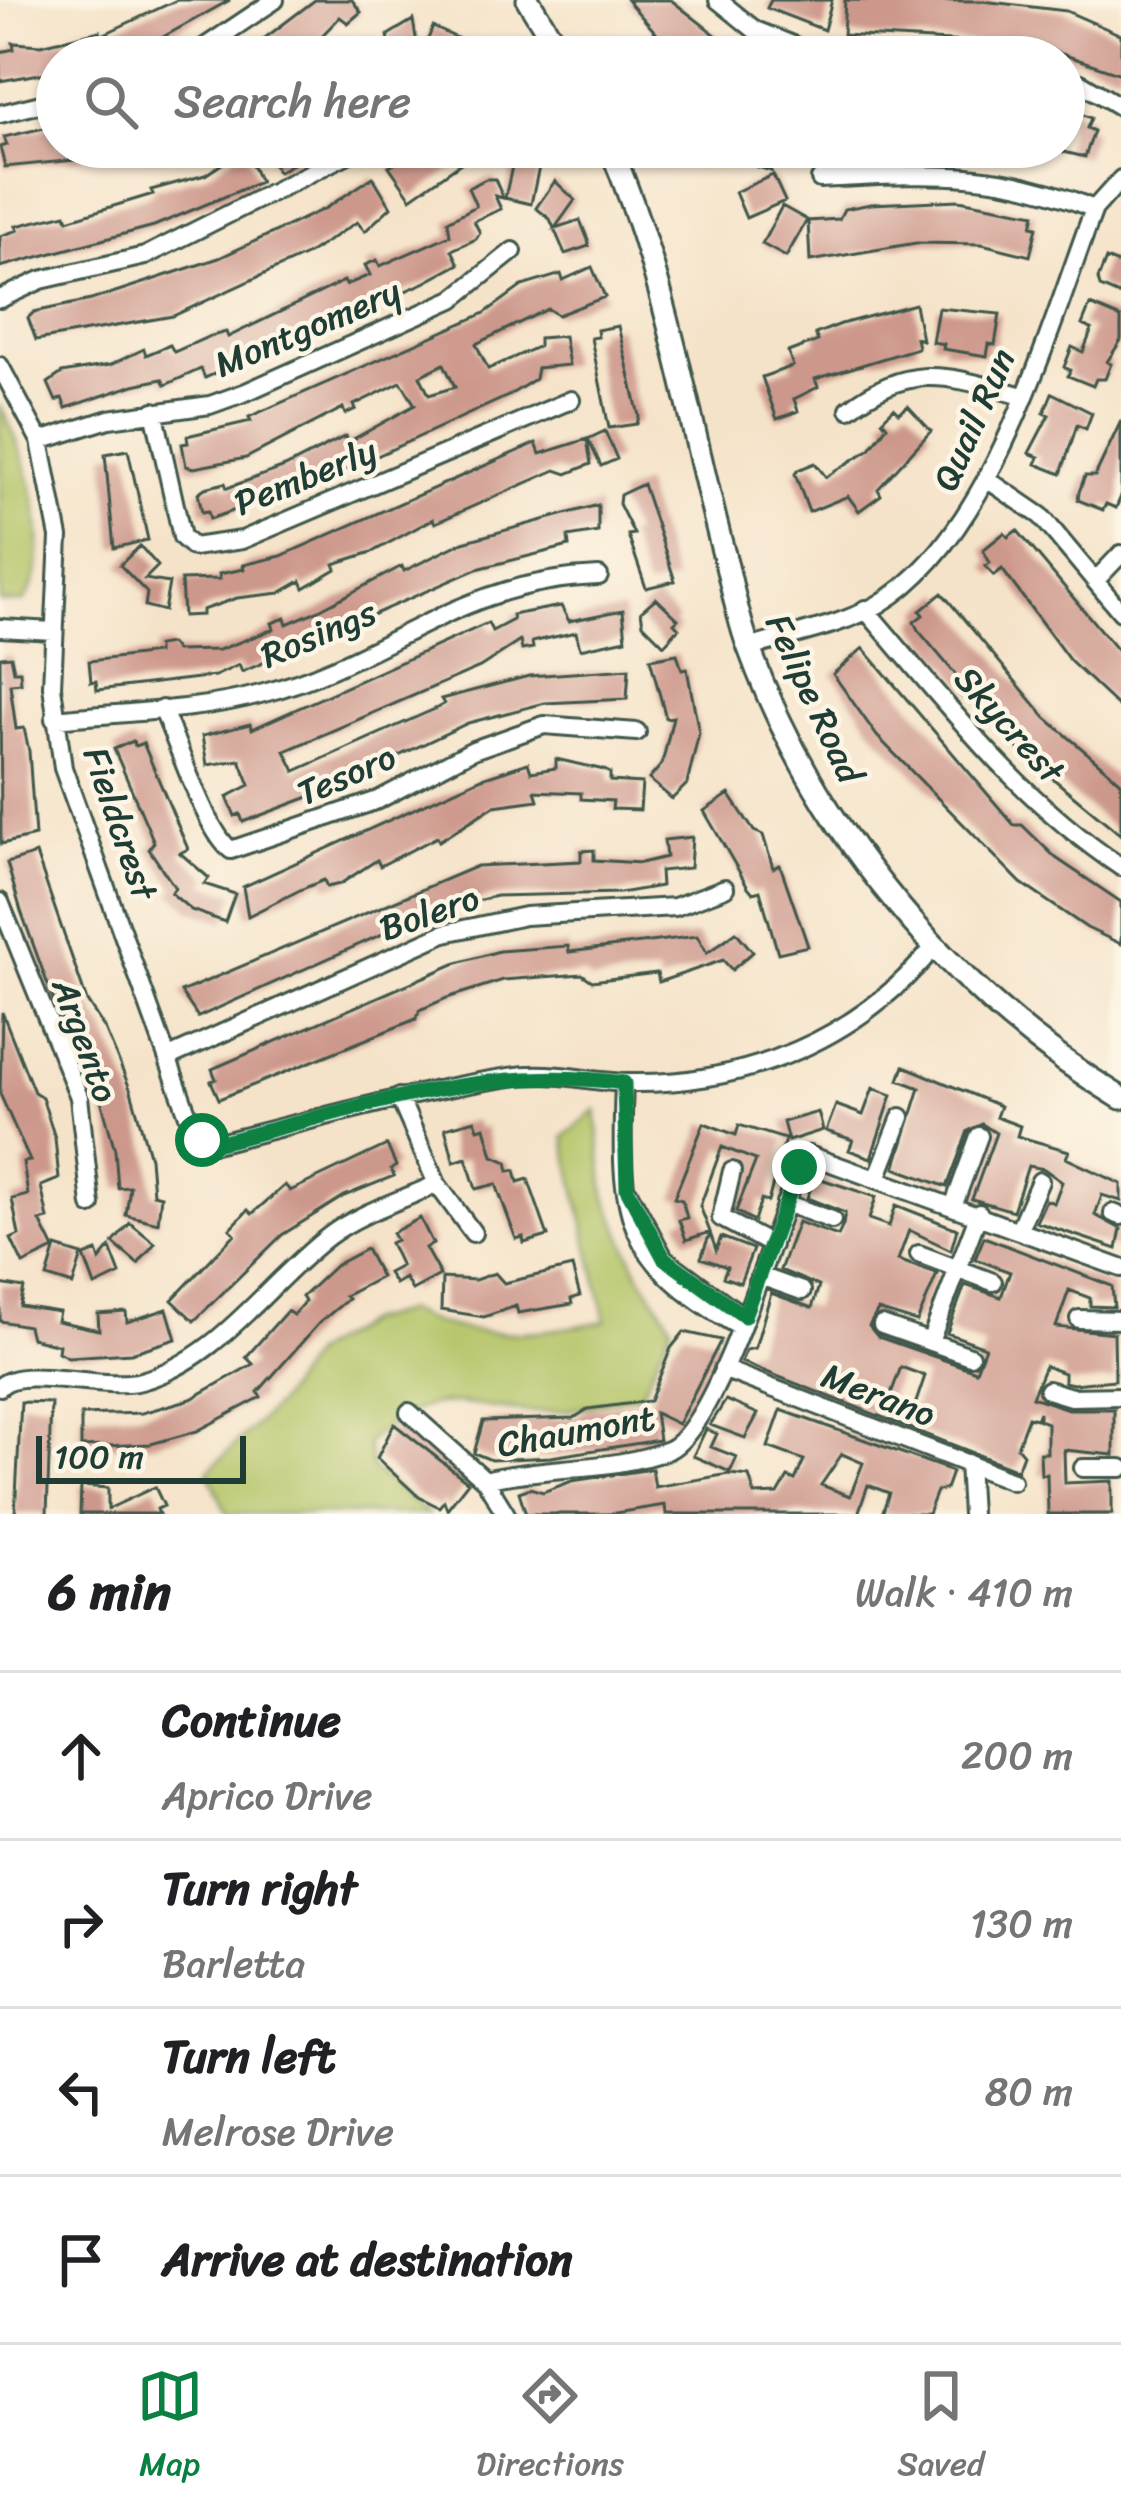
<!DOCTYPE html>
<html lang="en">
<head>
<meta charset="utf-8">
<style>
  :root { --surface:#fff; --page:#f6f6f6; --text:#202124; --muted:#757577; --line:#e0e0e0; --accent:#0b8043 }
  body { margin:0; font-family:Sriracha,sans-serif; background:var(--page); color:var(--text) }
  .scale { position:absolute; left:36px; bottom:30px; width:210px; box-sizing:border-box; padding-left:12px; border:6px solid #1f3d34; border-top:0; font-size:33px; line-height:42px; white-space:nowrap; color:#1f3d34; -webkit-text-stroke:9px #fcf5e5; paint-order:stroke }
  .stop { position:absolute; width:36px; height:36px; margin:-27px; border:9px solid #0b8043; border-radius:50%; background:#fff }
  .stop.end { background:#0b8043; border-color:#fff; box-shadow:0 3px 12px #0008 }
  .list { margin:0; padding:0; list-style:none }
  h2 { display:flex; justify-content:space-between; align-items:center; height:156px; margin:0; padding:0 48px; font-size:51px }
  h2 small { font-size:39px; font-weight:400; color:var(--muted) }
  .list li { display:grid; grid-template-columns:78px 1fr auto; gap:36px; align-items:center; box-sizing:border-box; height:168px; padding:0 48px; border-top:3px solid var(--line) }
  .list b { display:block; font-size:45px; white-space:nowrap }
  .list p { margin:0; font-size:39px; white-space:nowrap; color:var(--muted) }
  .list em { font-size:39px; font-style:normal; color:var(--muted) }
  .icon { flex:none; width:66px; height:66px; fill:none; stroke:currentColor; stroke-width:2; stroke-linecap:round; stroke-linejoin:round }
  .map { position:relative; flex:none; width:1121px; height:1514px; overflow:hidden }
  .search { position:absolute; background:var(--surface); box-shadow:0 3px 9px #0004; left:36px; right:36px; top:36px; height:132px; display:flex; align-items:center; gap:30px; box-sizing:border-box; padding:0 42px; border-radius:66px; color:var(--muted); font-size:45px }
  .sheet { height:828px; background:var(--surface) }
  nav { display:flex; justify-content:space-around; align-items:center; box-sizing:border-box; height:168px; border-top:3px solid var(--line); background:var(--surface); font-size:33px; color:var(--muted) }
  nav a { display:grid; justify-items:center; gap:6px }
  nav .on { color:var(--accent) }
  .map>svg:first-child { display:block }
  .green { fill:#b4c467; stroke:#6a804e; stroke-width:3 }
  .building { fill:#cd988c; fill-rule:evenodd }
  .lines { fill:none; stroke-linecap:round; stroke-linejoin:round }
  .minor-casing { stroke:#3f564a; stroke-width:22 }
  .major-casing { stroke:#3f564a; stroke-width:27 }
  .minor { stroke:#fff; stroke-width:16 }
  .major { stroke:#fff; stroke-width:21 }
  .route { stroke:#0b8043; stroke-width:15 }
  .labels { text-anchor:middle; stroke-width:9; stroke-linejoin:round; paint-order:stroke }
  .street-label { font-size:36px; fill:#1f3d34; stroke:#fcf5e5 }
</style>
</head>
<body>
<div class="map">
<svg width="1121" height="1514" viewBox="0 0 1121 1514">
  <rect width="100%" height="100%" fill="#fcf5e5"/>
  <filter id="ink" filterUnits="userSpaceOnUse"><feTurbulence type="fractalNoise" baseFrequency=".00833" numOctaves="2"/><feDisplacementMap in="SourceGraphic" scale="24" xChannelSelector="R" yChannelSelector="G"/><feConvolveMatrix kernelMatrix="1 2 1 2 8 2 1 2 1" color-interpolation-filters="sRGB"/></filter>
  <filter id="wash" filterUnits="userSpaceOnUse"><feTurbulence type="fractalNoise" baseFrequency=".004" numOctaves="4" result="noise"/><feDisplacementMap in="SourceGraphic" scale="48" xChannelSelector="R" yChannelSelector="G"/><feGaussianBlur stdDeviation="2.7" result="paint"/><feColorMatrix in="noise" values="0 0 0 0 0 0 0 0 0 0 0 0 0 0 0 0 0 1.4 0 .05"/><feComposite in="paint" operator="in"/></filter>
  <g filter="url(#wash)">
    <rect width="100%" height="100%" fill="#f5e3c9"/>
    <path class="green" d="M0,407C27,451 59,558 23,602H0Z
      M596,1110L605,1195L636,1268L672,1325L641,1394C609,1400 572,1413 540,1412C457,1410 440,1380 367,1443L372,1469L428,1514H227L208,1471L277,1404L313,1353L366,1322L407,1311C469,1343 539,1334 606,1321L564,1137Z"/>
    <g id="blocks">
      <path class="building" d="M177,0H230L134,53L57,57V71L0,81V52L14,49L13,43L41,45L100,31V36Z
        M315,0H352L361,12L348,23L340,17L305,53L240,57Z
        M627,0H671L735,50L730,57H677Z
        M771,0H832L824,30L767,8Z
        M845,0L982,1L1066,11L1121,35V74L1038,46L843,35Z
        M413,20L419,57H391L388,35Z
        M433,27L459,39L451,57L423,51Z
        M1071,110L1091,118L1087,128L1094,131L1085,157L1064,152Z
        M57,125V147H95V151L75,160L5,167L0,147L7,145L4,137Z
        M264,147H322L278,172Z
        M427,147H484L411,198L389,166Z
        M744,147H789L782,168L768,164L771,171L739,161Z
        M237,154H247L260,182L154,226L0,267V236L18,230L16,226L66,214L68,220L153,194L151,190L205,175Z
        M513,162L539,167L531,204L505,198Z
        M773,175L785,201L746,218L735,192Z
        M373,177L391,207L365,231L357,222L308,254L173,316L36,340L28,318L34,312L91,300L219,258L326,208Z
        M486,179H495L503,198L495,196L501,209L474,221L480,233L476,239L452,250L459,264L424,283L205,378L201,369L165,385L162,379L134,385L66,408L62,398L56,401L48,383L62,373L110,365L144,349L146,355L170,345L174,352L208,337L226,332L228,337L344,281L346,285L370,275L365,265L377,260L380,266L450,235L448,221L476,206L468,188Z
        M555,181L575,200L555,228L580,220L588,240L589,246L565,254L550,219L536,208Z
        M959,200L1035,214L1032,226L1037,227L1030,256L982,244L916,243L810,261L808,221L839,219L844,209L871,204Z
        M782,206L807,220L786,257L762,244Z
        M1106,259L1121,265V296L1100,287L1098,279Z
        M592,267L605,297L558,315L548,309L476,344L488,369L539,346V338L564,336L569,365L537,368L535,379L508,396L281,500L255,503L210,519L208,511L202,512L198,493L205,488L225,483L227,488L285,467L346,436L348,442L415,405L401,382L354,405L356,409L345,414L343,408L246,458L194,468L186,466L182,444L188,443L187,436L251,421L249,417L485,313L522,286L561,274L563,280ZM444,364L455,387L429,395L420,376Z
        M915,304L922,340L916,338L918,348L815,379L818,387L794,399L798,411L777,419L762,377L793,366L788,352L818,341L815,334L841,324Z
        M1090,305L1121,318V340L1107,362L1111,364L1105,379H1096L1093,386L1068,376L1070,370L1064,367L1072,347L1083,352L1092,329L1082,325Z
        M938,308L1000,314L995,345L989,344L987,356L943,349L944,344L932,342Z
        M618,326L639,416L637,424L609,428L591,338L598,337L597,330Z
        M1052,393L1092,413L1086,429L1077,425L1061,474L1036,464L1039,457L1029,453L1049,415L1044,413Z
        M908,406L931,431L878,489L881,495L859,511L848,496L809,512L795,474L798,470L815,463L826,477L870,449L887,426L882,420L894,408L899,413Z
        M1121,421V496L1116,508L1106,504L1103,510L1078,500L1079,492L1085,476H1095Z
        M605,431L617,459L601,466L588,439Z
        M587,439L591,464L567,474L556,470L435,523L433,519L372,552L334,564L336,569L304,588L301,581L280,593L237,598L202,610V615L183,616L181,580L220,579L219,574L244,569L243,565L281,556L536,443L540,454Z
        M128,450L148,540L114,548L105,454Z
        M643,484L675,581L646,588L628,535L634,534L619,504L620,495Z
        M598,505V532L568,537L569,546L477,569L242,672L239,665L215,676L97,690L96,681L91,682L89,661L157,653V646L170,644L176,651L219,650L274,629L272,623L285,618L287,624L317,611L402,566L404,571L463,542Z
        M1017,530L1121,655V709L1070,661L1002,569L994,576L985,566L990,563L983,550L1004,533L1008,537Z
        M140,546L158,566L145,579L169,583L164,611L145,606L147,593L120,565Z
        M942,593L1046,718L1121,782V835L1021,752L918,630L914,622L923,615L920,611Z
        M656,598L678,619L674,623L679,628L664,645L643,624L641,611Z
        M561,606L569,621L623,610L626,639L580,649L576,632L532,642L533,648L522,650L520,641L480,667L285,751L295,771L437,708L444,704L441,699L529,676L629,669L627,699L545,703L468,723L325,791L243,822L240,814L235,816L227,797L250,785L240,760L207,765L202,736L250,724L252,729L488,623L492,631L513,620L512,615Z
        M863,648L1014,825H1022L1056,858L1121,902V944L1087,928L1021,883L877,736L833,674Z
        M677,654L682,670L687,669L699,733L687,784L672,799L649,779L662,764L673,717L666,718L650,659Z
        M11,656L14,671H20L21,683L10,684L16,729L24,728L29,751L35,836L1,844L0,657Z
        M133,741L135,746L143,743L188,849L180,853L209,878L204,884L235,894L225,922L191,910L171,893L175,888L149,849L154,842L114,749Z
        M556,759L604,770L610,773V781L642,783L640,810L612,809L613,801L581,799V793L535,791L538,800L494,806L439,841L437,837L380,866L377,860L340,884L327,887L324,880L302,889L248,916L243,887L482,778L528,763L531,772L556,768Z
        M729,794L754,831L763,835L773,868L780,865L808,946L778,953L760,891L753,893L748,887L704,811Z
        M692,837L690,868L660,871L661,886L620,893L496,896L427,914L198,1017L181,992L477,866L581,861V851L594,850V860L641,863L666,857L664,840Z
        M36,854L87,1001L105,1029L131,1091L150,1158L153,1194L161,1196L158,1223L126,1215L130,1187L118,1188L115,1150L98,1089L56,1007L21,911L7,863Z
        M736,932L753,952L732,970L723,960L659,982L657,973L592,981L582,974L503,980L447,998L420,1010L416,1019L219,1099L211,1081L216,1079L212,1069L454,964L499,951L568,946L569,952L697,936L707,953Z
        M2,1012L34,1092L42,1097L55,1138L59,1179L41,1186L48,1219L40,1221L54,1249L23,1264L11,1239L19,1235L12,1199L28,1195L23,1162L30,1161L0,1094Z
        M904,1066L1000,1106L996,1117L1020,1126L1017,1136L1069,1151L1066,1158L1121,1184V1201L1102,1195L1095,1215L1121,1229L1117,1249L1036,1222L1046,1200L1054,1203L1062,1182L1044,1169L1028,1166L1013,1211L972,1199L996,1133L982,1124L968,1131L947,1187L895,1168L920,1088L899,1080Z
        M873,1088L892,1095L871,1158L849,1150L853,1140L826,1131L836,1105L863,1115Z
        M818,1112L823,1130L788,1141L783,1122Z
        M475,1120L478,1129L485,1127L493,1156L507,1162L509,1171L515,1170L518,1182L528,1179L548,1236L524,1243L523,1237L516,1239L496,1184L476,1189L466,1158L454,1162L445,1128Z
        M704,1123L736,1135L739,1125L785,1139L768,1202L761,1200L754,1221L736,1211L756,1160L722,1147L700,1206L710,1232L686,1240L679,1220L687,1218L682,1200L674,1198Z
        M387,1145L396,1166L391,1169L394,1176L344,1196L282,1235L194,1321L172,1300L235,1234L230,1229L248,1210L252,1214L285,1185L290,1191Z
        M815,1177L876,1197L869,1219L889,1226L896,1205L957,1229L951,1250L909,1230L898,1260L937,1274L917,1322L878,1310L869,1326L878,1337L976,1371L985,1347L947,1333L965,1285L1001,1297L1010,1272L975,1259L984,1237L1112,1286L1114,1307L1090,1306V1298L1069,1290L1056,1327L1114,1333L1115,1380L1073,1384L1064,1382V1373L1045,1366L1032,1397L1068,1409H1114V1455L1064,1450L1065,1483L1112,1481V1514H1048L1047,1474L1041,1475L1040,1453H1047V1423L1039,1420V1412L1036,1419L1028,1417L1017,1447L1023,1454L1017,1470L741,1362L746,1350L755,1348L771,1293L812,1308L819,1286L780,1270L798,1222L838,1236L843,1225L845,1213L807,1198ZM901,1367L925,1376L914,1408L889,1399Z
        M420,1218L433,1244L425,1248L440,1275L412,1290L405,1278L395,1284L388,1273L401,1266L390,1243L396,1240L392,1233Z
        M130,1223L155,1243L138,1264L113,1243Z
        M710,1233L716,1250L721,1237L753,1249L740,1283L723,1277L727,1267L701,1258Z
        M56,1247L82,1255L73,1285L47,1277Z
        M110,1248L120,1274L95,1286L84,1256L97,1251L100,1260Z
        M366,1249L381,1277L345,1296L348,1299L319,1323L258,1392L261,1397L197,1431L151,1444L81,1447V1415L142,1413L191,1399L253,1364L246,1357L287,1311L293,1315L305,1301L302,1297L336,1265Z
        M572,1267L580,1296L571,1299L572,1304L518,1313L516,1306L484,1317L441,1310L442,1278L475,1280L495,1273L504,1283Z
        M0,1284L24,1288L20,1306L59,1312L57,1321L99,1330L98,1314L126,1312L127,1322L167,1309L176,1339L131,1353L68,1357L58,1352L59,1345L31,1338L28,1326L0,1321Z
        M684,1332L721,1340L678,1424L655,1413L659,1440L551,1457L491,1460L474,1453L483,1421L574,1418L588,1409L650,1401L671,1348Z
        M726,1400L758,1414L745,1438L710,1425Z
        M21,1402L51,1403L47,1514H15Z
        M781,1410L944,1468L952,1472L946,1489L937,1491L928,1514H882L889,1493L868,1485L858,1514H666L665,1505L609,1514H526L519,1492L530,1488L543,1492L572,1481L652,1469L655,1487L729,1474L749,1476L755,1495L778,1494L788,1477L795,1480L804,1460L768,1447ZM842,1454L863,1463L850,1496L821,1485Z
        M394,1424L468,1482L447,1509L444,1501L439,1507L419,1497L377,1458Z
        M706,1429L717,1434L711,1447L737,1457L730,1472L693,1456Z
        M81,1486L108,1488V1509L155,1487L164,1506L157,1509L159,1514H80Z"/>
    </g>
  </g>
  <g filter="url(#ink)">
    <use href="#blocks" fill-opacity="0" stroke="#3f564a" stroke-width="3"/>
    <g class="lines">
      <g class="minor-casing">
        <path id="minor" d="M718,0L755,30L822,57
          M190,57L275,0
          M1064,80L1081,83L1121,107
          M0,114L57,100
          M820,179C922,174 998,167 1094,209
          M0,299L41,280L145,256L362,147
          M0,366L40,441L59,537L52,686L63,768L194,1132L215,1144C313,1120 410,1092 510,1077C551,1070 588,1082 629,1083C748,1085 858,1039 935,946
          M849,409C913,360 951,377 1023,396
          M154,411L182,537L193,547L242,540L571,400
          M40,441L109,419L210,405L246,392L453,299L513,251
          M988,480L1041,516L1121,612
          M1096,580L1121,554
          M865,609C946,703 1017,798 1121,867
          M0,628L53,631
          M749,648C789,635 842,626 879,604C992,538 1049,328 1094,209L1121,179
          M162,709C177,740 207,834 231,850L378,800L473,750L544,725L637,732
          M54,719C123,712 197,712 264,693C388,660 459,580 599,576
          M0,902L79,1097L91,1205
          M169,1057L445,933L525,916L675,907L725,888
          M624,1083C619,1214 621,1259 740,1327
          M399,1097L437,1184L473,1233
          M732,1171L721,1218L772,1245
          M878,1176L901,1117
          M629,1193L664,1258L744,1317
          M785,1203L832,1220
          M954,1204L979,1136
          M1113,1213L1121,1216
          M1019,1229L1040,1181
          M919,1254L993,1282
          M760,1276L802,1291
          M1079,1319L1121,1320
          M882,1325L970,1356
          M930,1342L979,1213
          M723,1369L1012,1481
          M0,1387C20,1364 104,1391 141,1381C220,1359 266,1284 329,1236C359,1213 402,1200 437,1184
          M1048,1390L1071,1397L1121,1396
          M409,1412L485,1480L506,1514
          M968,1463L971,1514
          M1083,1468H1121
          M485,1480C541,1466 616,1471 668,1450C717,1430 777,1221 799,1167L809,1155L1121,1268"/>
      </g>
      <g class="major-casing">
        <path id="major" d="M528,0L563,57
          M610,147C666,276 688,416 723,551C732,583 737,617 749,648C816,832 954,997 1121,1098"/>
      </g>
      <use href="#minor" class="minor"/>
      <use href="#major" class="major"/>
    </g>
  </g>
  <g class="lines" filter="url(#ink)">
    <path class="route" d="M202,1140L215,1144C355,1110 479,1063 624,1083L627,1189L664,1258L744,1316L799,1167"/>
  </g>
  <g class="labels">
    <g class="street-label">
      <text transform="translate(307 327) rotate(-23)" y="13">Montgomery</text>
      <text transform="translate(973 419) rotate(-66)" y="13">Quail Run</text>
      <text transform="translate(305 476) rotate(-22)" y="13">Pemberly</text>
      <text transform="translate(318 633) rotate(-23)" y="13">Rosings</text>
      <text transform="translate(815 698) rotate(65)" y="13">Felipe Road</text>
      <text transform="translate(1010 724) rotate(48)" y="13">Skycrest</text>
      <text transform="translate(346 774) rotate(-23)" y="13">Tesoro</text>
      <text transform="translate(121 823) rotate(71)" y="13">Fieldcrest</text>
      <text transform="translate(429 912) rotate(-19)" y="13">Bolero</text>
      <text transform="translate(86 1040) rotate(70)" y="13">Argento</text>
      <text transform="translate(879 1394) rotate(21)" y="13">Merano</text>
      <text transform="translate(576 1430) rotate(-10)" y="13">Chaumont</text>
    </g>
  </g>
</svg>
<div class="scale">100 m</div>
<div class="stop" style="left:202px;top:1140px"></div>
<div class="stop end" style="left:799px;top:1167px"></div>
<div class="search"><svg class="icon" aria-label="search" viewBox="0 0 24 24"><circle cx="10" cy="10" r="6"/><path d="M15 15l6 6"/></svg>Search here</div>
</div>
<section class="sheet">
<h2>6 min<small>Walk · 410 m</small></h2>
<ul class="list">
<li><svg class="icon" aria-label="ahead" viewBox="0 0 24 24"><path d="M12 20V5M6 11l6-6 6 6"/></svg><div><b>Continue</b><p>Aprico Drive</p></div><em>200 m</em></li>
<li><svg class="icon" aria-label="right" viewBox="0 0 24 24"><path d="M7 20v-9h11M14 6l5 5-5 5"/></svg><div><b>Turn right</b><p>Barletta</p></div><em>130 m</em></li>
<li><svg class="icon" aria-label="left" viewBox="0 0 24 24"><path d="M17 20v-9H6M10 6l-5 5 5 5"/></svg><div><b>Turn left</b><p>Melrose Drive</p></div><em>80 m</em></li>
<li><svg class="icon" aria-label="arrive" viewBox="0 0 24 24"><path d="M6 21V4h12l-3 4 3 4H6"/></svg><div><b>Arrive at destination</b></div></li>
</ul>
</section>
<nav>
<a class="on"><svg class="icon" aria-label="map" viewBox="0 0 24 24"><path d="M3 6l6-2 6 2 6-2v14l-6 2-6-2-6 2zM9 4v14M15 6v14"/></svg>Map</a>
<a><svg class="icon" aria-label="directions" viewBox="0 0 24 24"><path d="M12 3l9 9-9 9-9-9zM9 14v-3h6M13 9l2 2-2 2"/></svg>Directions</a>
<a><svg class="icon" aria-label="saved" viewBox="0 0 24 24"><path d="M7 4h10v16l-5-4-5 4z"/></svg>Saved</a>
</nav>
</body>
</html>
